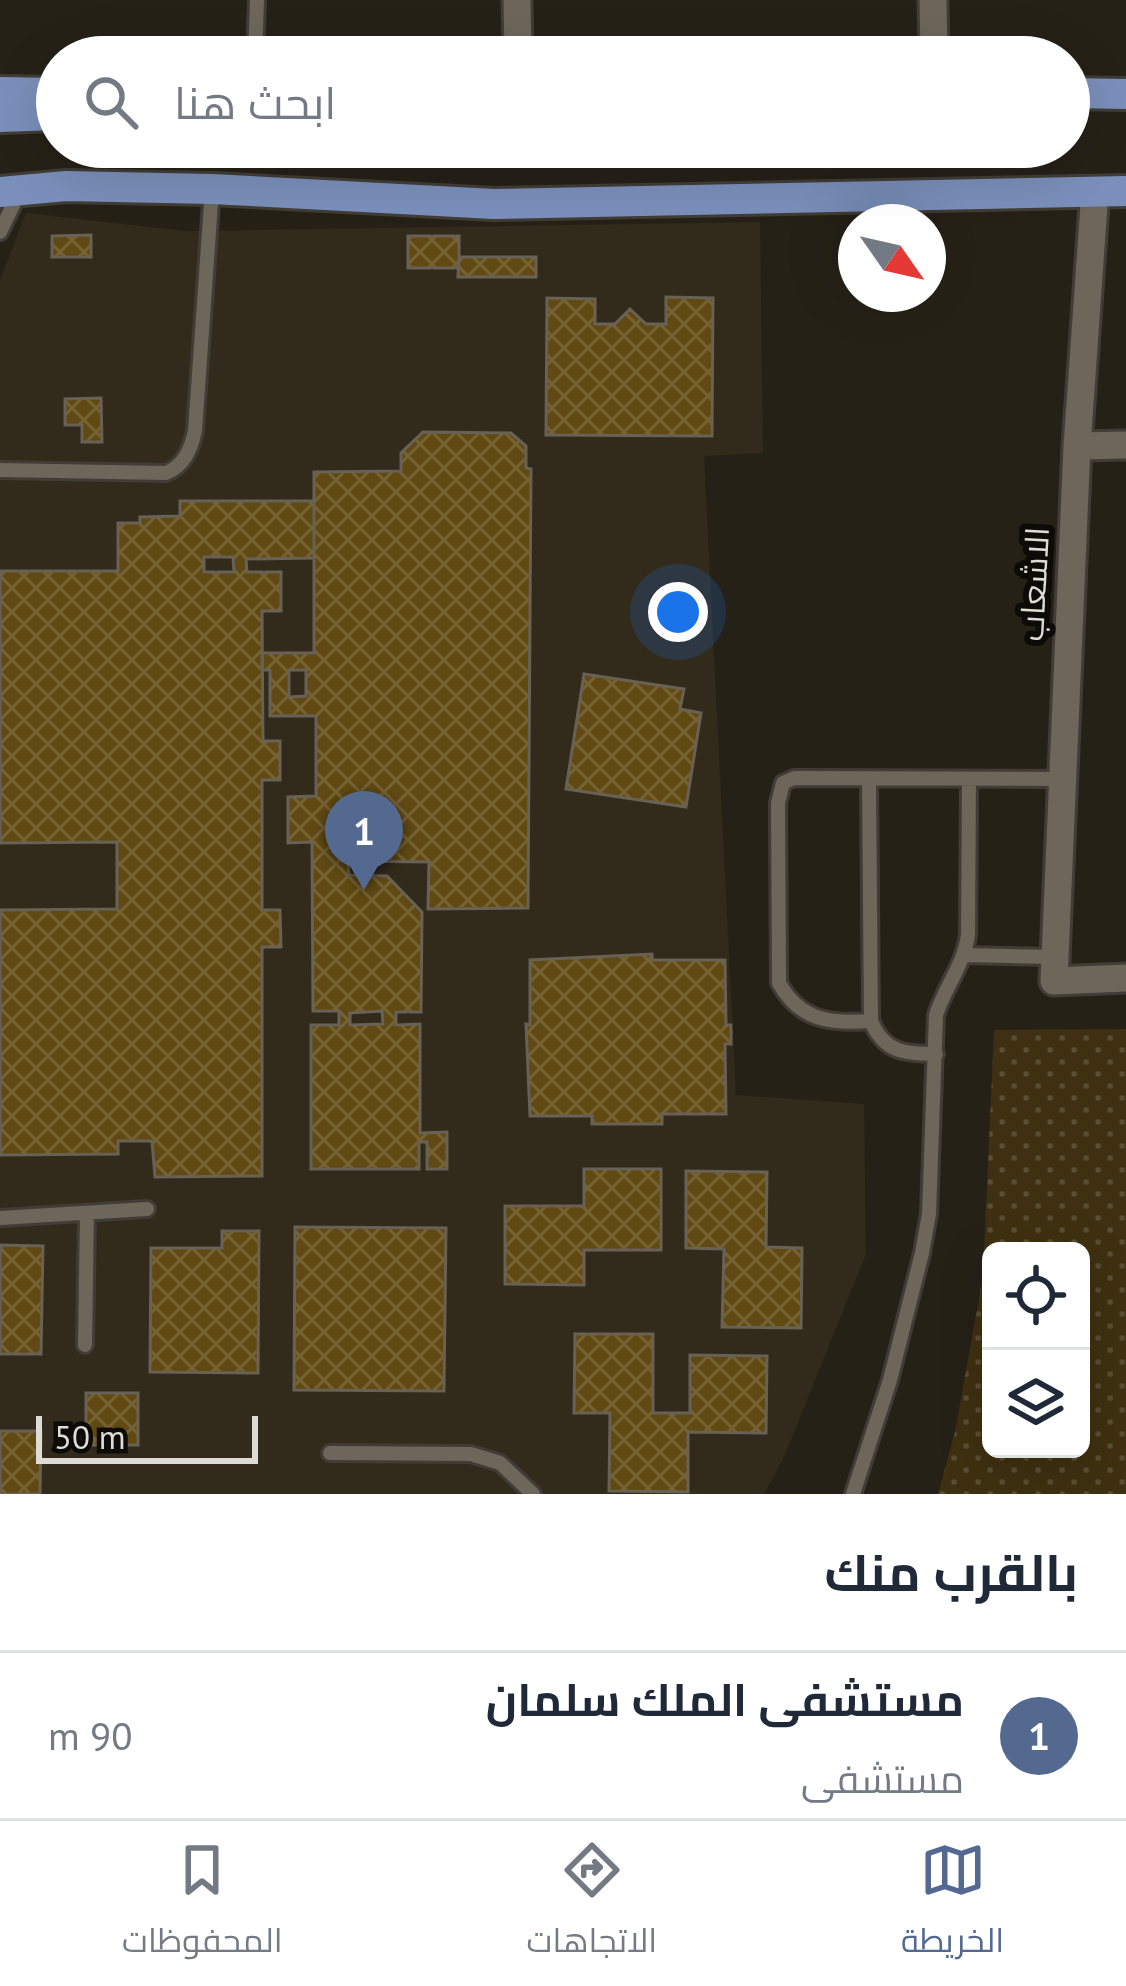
<!DOCTYPE html>
<html lang="ar">
<head>
<meta charset="utf-8">
<style>
  :root { --surface:#fff; --page:#f6f6f7; --text:#1f2937; --muted:#747a83; --line:#e0e1e3; --accent:#546990 }
  body { margin:0; font-family:"PT Sans",Cairo,sans-serif; background:var(--page); color:var(--text); direction:rtl }
  .controls { position:absolute; right:36px; bottom:36px; display:grid; overflow:hidden; border-radius:18px; box-shadow:0 12px 48px #0002 }
  .controls button { width:108px; height:108px; display:grid; place-items:center; padding:0; border:0; border-bottom:3px solid var(--line); background:var(--surface); color:var(--text); font:60px sans-serif }
  .compass { position:absolute; left:838px; top:204px; width:108px; height:108px; border-radius:50%; background:var(--surface); box-shadow:0 12px 48px #0002; rotate:124deg }
  .scale { position:absolute; left:36px; bottom:30px; width:222px; box-sizing:border-box; padding-left:12px; border:6px solid #dfdcd6; border-top:0; font-size:33px; line-height:42px; white-space:nowrap; color:#dfdcd6; -webkit-text-stroke:9px #0d0b07; paint-order:stroke }
  .you { position:absolute; left:678px; top:612px; width:42px; height:42px; margin:-30px; border:9px solid #fff; border-radius:50%; background:#1a73e8; box-shadow:0 0 0 18px #1a73e833 }
  .badge { display:grid; place-items:center; width:78px; height:78px; border-radius:50%; background:var(--accent); color:#fff; font-size:39px; font-weight:700 }
  .pin { position:absolute; translate:-50% -99px; filter:drop-shadow(0 3px 6px #0008) }
  .pin::after { content:''; position:absolute; top:63px; width:42px; height:36px; background:inherit; clip-path:polygon(0 0,100% 0,50% 100%) }
  .list { margin:0; padding:0; list-style:none }
  h2 { display:flex; justify-content:space-between; align-items:center; height:156px; margin:0; padding:0 48px; font-size:51px }
  h2 small { font-size:39px; font-weight:400; color:var(--muted) }
  .list li { display:grid; grid-template-columns:78px 1fr auto; gap:36px; align-items:center; box-sizing:border-box; height:168px; padding:0 48px; border-top:3px solid var(--line) }
  .list b { display:block; font-size:45px; white-space:nowrap }
  .list p { margin:0; font-size:39px; white-space:nowrap; color:var(--muted) }
  .list em { font-size:39px; font-style:normal; color:var(--muted) }
  .icon { flex:none; width:66px; height:66px; fill:none; stroke:currentColor; stroke-width:2; stroke-linecap:round; stroke-linejoin:round }
  .map { position:relative; flex:none; width:1126px; height:1494px; overflow:hidden; direction:ltr }
  .search { position:absolute; background:var(--surface); box-shadow:0 12px 48px #0002; left:36px; right:36px; top:36px; height:132px; display:flex; align-items:center; gap:30px; box-sizing:border-box; padding:0 42px; border-radius:66px; color:var(--muted); font-size:45px }
  .sheet { height:324px; background:var(--surface) }
  nav { display:flex; justify-content:space-around; align-items:center; box-sizing:border-box; height:168px; border-top:3px solid var(--line); background:var(--surface); font-size:33px; color:var(--muted) }
  nav a { display:grid; justify-items:center; gap:6px }
  nav .on { color:var(--accent) }
  .map>svg:first-child { display:block }
  .built { fill:#322a1b }
  .grass { fill:url(#grass-dots); fill-rule:evenodd }
  .building { fill:url(#building-cross-hatch); stroke:#676156; stroke-width:3; fill-rule:evenodd }
  .lines { fill:none; stroke-linecap:round; stroke-linejoin:round }
  .lane-casing { stroke:#413c36; stroke-width:20 }
  .street-casing { stroke:#413c36; stroke-width:33 }
  .primary-casing { stroke:#413c36; stroke-width:36 }
  .lane { stroke:#6c665b; stroke-width:14 }
  .street { stroke:#6c665b; stroke-width:27 }
  .primary { stroke:#7a8fba; stroke-width:30 }
  .labels { text-anchor:middle; stroke-width:12; stroke-linejoin:round; paint-order:stroke }
  .street-label { font-size:33px; fill:#dfdcd6; stroke:#0d0b07 }
</style>
</head>
<body>
<div class="map">
<svg width="1126" height="1494" viewBox="0 0 1126 1494">
  <defs>
    <pattern id="grass-dots" width="8" height="8" patternUnits="userSpaceOnUse" patternTransform="scale(3)"><rect width="8" height="8" fill="#3e3010"/><path d="M2 2h.1M6 6h.1" fill="none" stroke="#594d32" stroke-width="1.8" stroke-linecap="round"/></pattern>
    <pattern id="building-cross-hatch" width="8" height="8" patternUnits="userSpaceOnUse" patternTransform="scale(3)"><rect width="8" height="8" fill="#604912"/><path d="M0 0l8 8M0 8l8-8" fill="none" stroke="#766334"/></pattern>
  </defs>
  <rect width="100%" height="100%" fill="#262117"/>
  <path class="built" d="M26,213L185,231L760,222L763,453L704,456L736,1095L864,1104L866,1254L784,1457L764,1494H0V280Z"/>
  <path class="grass" d="M1126,1029V1494H938L955,1432L983,1276L994,1030ZM991,1251H1081V1449H991Z"/>
  <path class="building" d="M91,235V257H52V236Z
    M408,236H459V268H408Z
    M459,257H536V277H458Z
    M666,297L713,298L712,436L546,435L547,298L595,299V324H615L630,309L646,324H666Z
    M101,398L102,442H82V425H65V399Z
    M423,432L511,433L526,446V468L531,469L528,908L428,909L429,862L348,861L349,875L387,876L422,912L421,1012H396V1025L420,1024V1133L447,1132V1169H427V1142H419V1169H311V1025H339V1011H313L312,842L288,843V797L316,796V716H270V670H262V653H314V472L401,471V453ZM289,670H306V696L289,697ZM382,1011L383,1024L350,1025V1013Z
    M180,501H314V558L246,559L247,572H281V611H262L263,741H280V780H262V910H280L281,947H262V1176L155,1177L152,1141H118V1154L0,1155V910L117,909V842L0,843V571H118V523H140V517L180,516ZM204,557H233L234,572H204Z
    M584,674L684,689L680,709L701,713L686,807L566,789Z
    M652,954V960H725L726,1025H731V1044H725L726,1114H662V1124H592V1116H530L526,1024L530,1025V960Z
    M584,1169H661V1250H584V1285L505,1284V1206H584Z
    M686,1171L767,1172L766,1247L802,1248L801,1328L722,1327L724,1249L686,1248Z
    M295,1227L446,1228L444,1391L294,1390Z
    M222,1231H259L258,1373L150,1372L151,1248H222Z
    M0,1245L43,1246L41,1354H0Z
    M575,1334H653V1413H690V1355L767,1356L766,1433L688,1432V1492L609,1491L610,1413H574Z
    M86,1393H138V1445H86Z
    M0,1431H41L40,1494H0Z"/>
  <g class="lines">
    <g class="lane-casing">
      <path id="lane" d="M255,57L257,0
        M0,232L19,193
        M0,470L166,473C184,466 191,449 195,431L212,189
        M869,780L871,1021C884,1052 904,1054 936,1054
        M965,955L1054,957
        M871,1021C831,1024 800,1021 779,983L778,803L783,783L794,778L1060,779
        M0,1218L147,1209
        M85,1345L87,1213
        M330,1453L471,1454L500,1463L533,1494
        M853,1494L890,1380L922,1253L929,1214L936,1015C945,987 964,965 968,935L969,781"/>
    </g>
    <g class="street-casing">
      <path id="street" d="M517,0L518,57
        M933,0L934,57
        M1095,191L1077,446L1054,981L1126,978
        M1077,446L1126,445"/>
    </g>
    <g class="primary-casing">
      <path id="primary" d="M0,92L57,93
        M1069,93L1126,94
        M0,117L57,115
        M0,192L66,186L212,189L494,204L1126,191"/>
    </g>
    <use href="#lane" class="lane"/>
    <use href="#street" class="street"/>
    <use href="#primary" class="primary"/>
  </g>
  <g class="labels">
    <g class="street-label">
      <text transform="translate(1034 584) rotate(-87)" y="12">الاشعاب</text>
    </g>
  </g>
</svg>
<div class="controls">
<button><svg class="icon" aria-label="locate" viewBox="0 0 24 24"><circle cx="12" cy="12" r="6"/><path d="M12 2v4M12 18v4M2 12h4M18 12h4"/></svg></button>
<button><svg class="icon" aria-label="layers" viewBox="0 0 24 24"><path d="M12 4l9 5-9 5-9-5zM3 14l9 5 9-5"/></svg></button>
</div>
<svg class="compass" viewBox="-18 -18 36 36"><path d="M0-13l5 13h-10z" fill="#e53935"/><path d="M0 13l5-13h-10z" fill="#747a83"/></svg>
<div class="scale">50 m</div>
<div class="you"></div>
<div class="pin badge" style="left:364px;top:890px">1</div>
<div class="search"><svg class="icon" aria-label="search" viewBox="0 0 24 24"><circle cx="10" cy="10" r="6"/><path d="M15 15l6 6"/></svg>ابحث هنا</div>
</div>
<section class="sheet">
<h2>بالقرب منك<small></small></h2>
<ul class="list">
<li><span class="badge">1</span><div><b>مستشفى الملك سلمان</b><p>مستشفى</p></div><em>90 m</em></li>
</ul>
</section>
<nav>
<a class="on"><svg class="icon" aria-label="map" viewBox="0 0 24 24"><path d="M3 6l6-2 6 2 6-2v14l-6 2-6-2-6 2zM9 4v14M15 6v14"/></svg>الخريطة</a>
<a><svg class="icon" aria-label="directions" viewBox="0 0 24 24"><path d="M12 3l9 9-9 9-9-9zM9 14v-3h6M13 9l2 2-2 2"/></svg>الاتجاهات</a>
<a><svg class="icon" aria-label="saved" viewBox="0 0 24 24"><path d="M7 4h10v16l-5-4-5 4z"/></svg>المحفوظات</a>
</nav>
</body>
</html>
